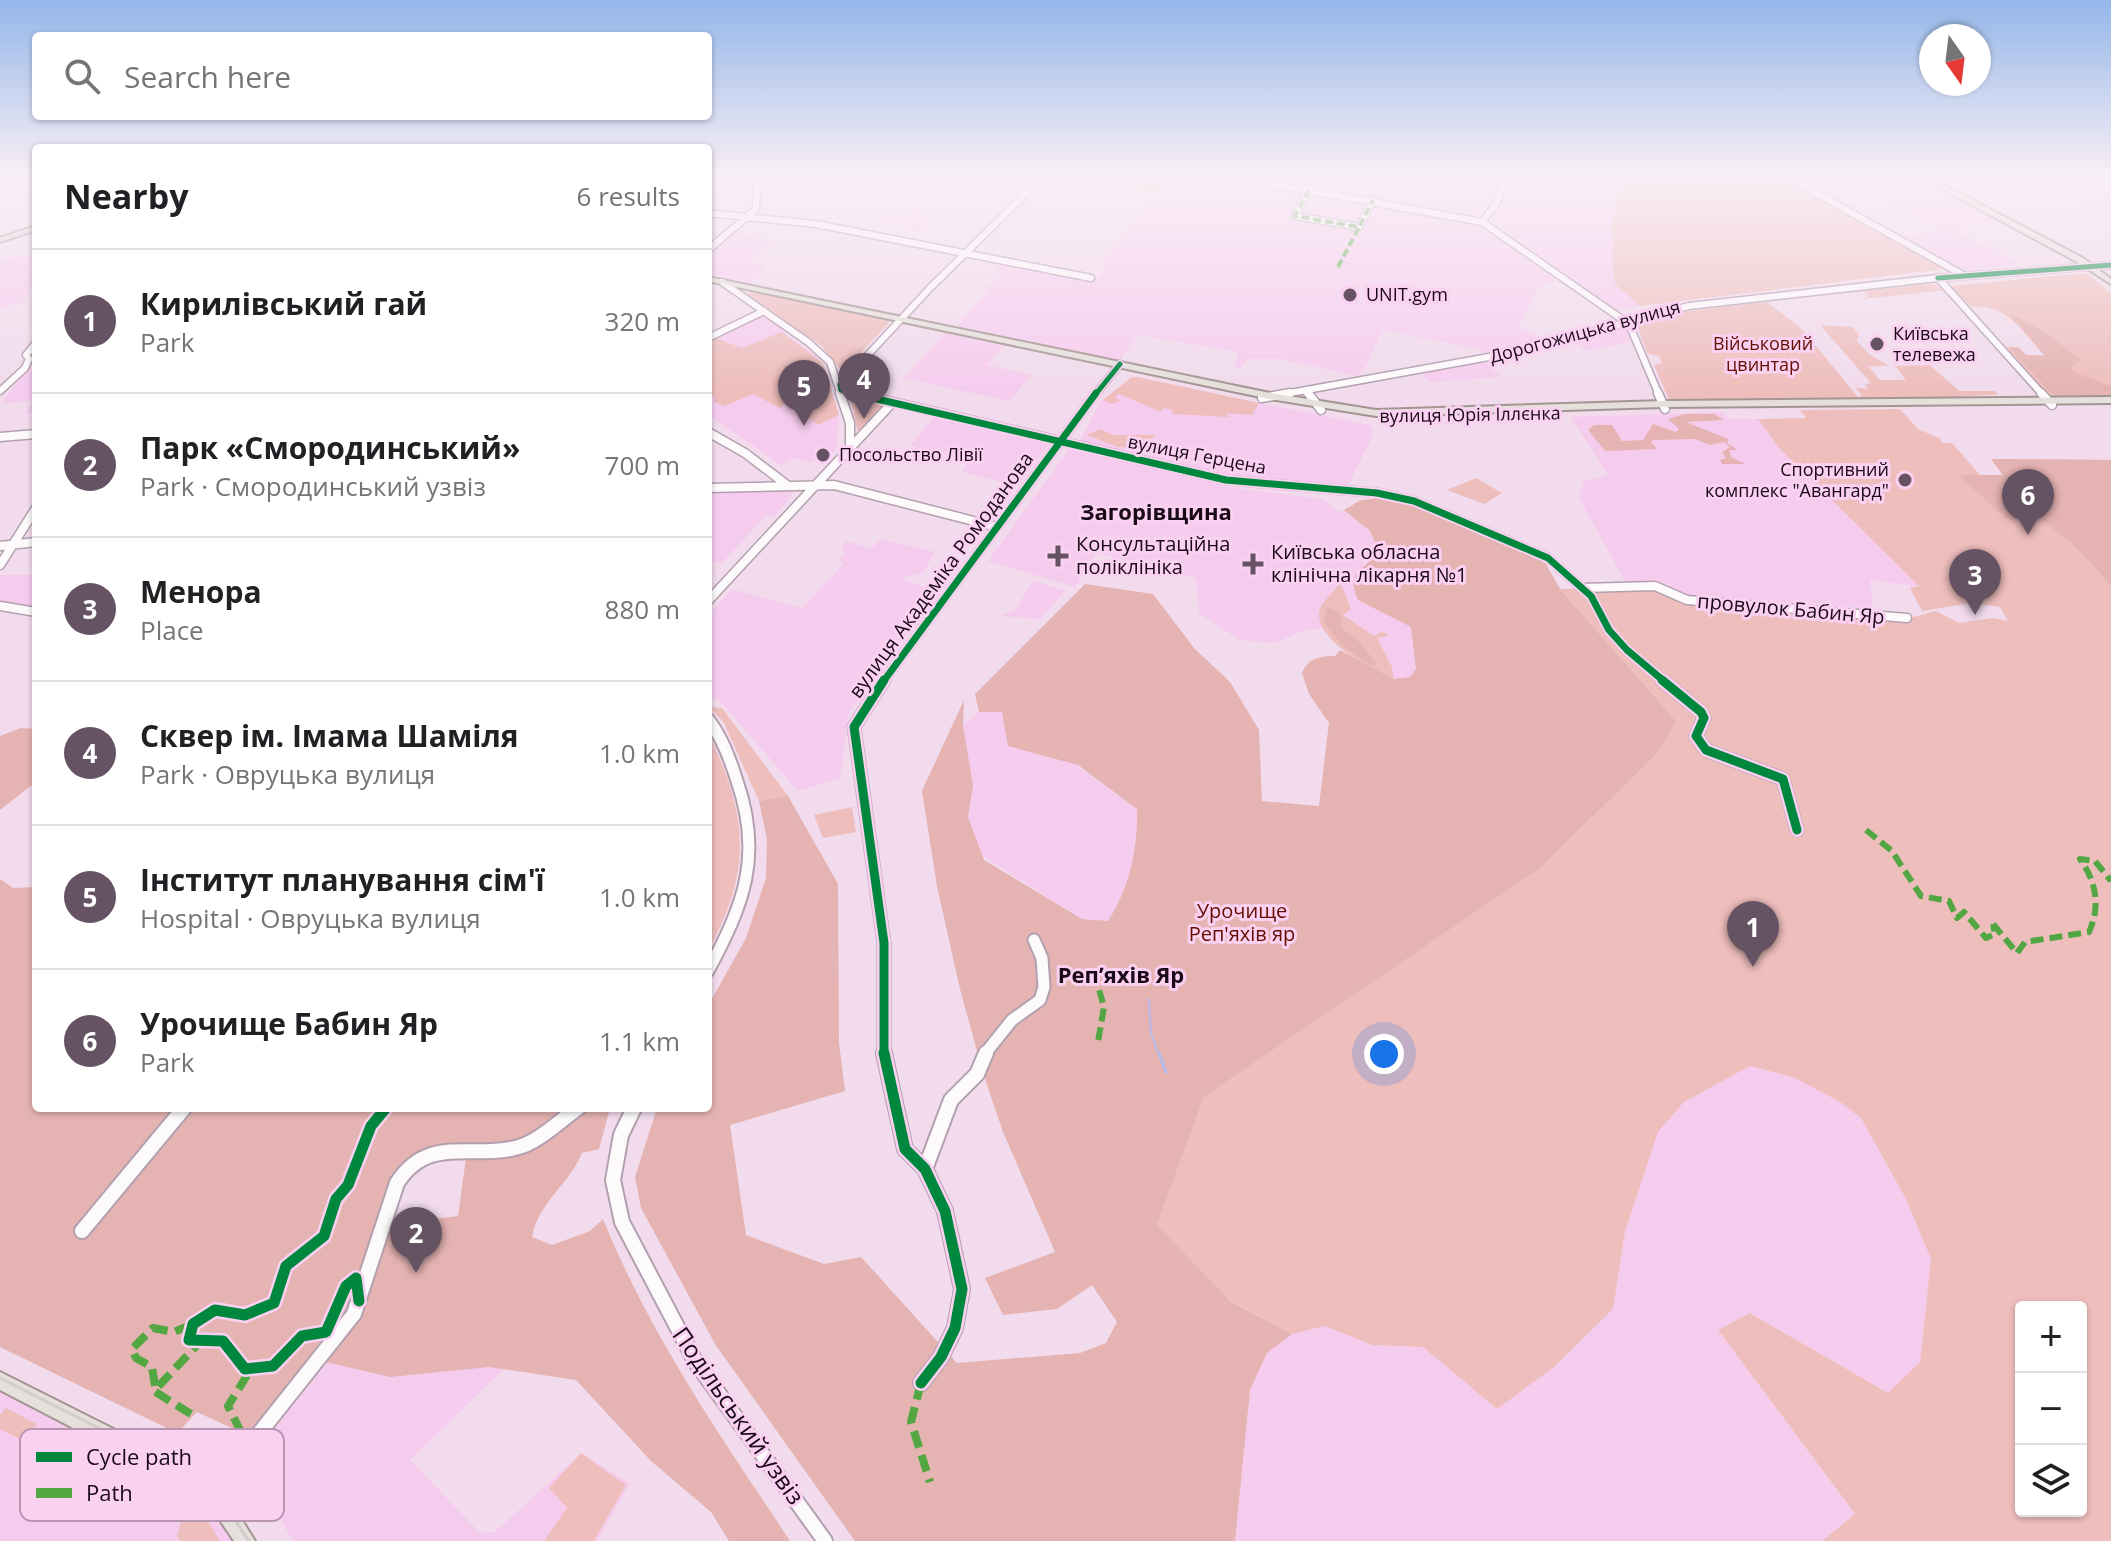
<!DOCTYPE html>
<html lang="en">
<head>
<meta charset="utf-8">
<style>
  :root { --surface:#fff; --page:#f6f6f6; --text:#202124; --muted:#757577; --line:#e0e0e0; --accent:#655262 }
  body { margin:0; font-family:"Open Sans",sans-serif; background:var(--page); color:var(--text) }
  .controls { position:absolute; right:24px; bottom:24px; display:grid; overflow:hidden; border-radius:8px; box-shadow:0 2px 6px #0004 }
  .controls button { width:72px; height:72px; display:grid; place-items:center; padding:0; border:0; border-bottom:2px solid var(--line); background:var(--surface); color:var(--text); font:40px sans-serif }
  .compass { position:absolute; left:1919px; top:24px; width:72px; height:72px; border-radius:50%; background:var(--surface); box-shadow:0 2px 6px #0004; rotate:166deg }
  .you { position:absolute; left:1384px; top:1054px; width:28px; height:28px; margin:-20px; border:6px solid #fff; border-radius:50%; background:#1a73e8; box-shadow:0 0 0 12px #1a73e833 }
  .badge { display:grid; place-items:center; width:52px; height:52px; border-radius:50%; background:var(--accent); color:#fff; font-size:26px; font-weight:700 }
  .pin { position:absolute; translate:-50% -66px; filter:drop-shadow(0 2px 4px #0008) }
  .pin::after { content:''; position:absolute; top:42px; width:28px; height:24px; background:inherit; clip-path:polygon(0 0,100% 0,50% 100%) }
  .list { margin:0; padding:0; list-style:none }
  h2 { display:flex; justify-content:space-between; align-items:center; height:104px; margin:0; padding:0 32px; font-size:34px }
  h2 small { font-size:26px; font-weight:400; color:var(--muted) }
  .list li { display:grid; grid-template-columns:52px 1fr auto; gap:24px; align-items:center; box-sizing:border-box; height:144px; padding:0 32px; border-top:2px solid var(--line) }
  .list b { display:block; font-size:30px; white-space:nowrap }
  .list p { margin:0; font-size:26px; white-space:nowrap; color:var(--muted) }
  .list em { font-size:26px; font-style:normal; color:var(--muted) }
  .icon { flex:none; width:44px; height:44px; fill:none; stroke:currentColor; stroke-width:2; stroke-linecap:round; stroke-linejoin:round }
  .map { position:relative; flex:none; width:2111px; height:1541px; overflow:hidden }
  .search { position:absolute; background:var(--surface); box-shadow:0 2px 6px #0004; left:32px; top:32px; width:680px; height:88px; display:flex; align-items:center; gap:20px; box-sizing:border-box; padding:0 28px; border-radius:8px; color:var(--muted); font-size:30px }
  .panel { position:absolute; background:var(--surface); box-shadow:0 2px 6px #0004; left:32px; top:144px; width:680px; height:968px; border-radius:8px }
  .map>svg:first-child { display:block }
  .built { fill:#f6ccee }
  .green { fill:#eebebd; fill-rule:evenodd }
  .forest { fill:#e4b3b2; fill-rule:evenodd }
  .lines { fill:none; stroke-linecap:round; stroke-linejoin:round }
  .stream-far1 { stroke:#b6bbeb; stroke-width:2 }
  .stream { stroke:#b6bbeb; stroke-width:3 }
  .minor-far3-casing { stroke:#b3a0af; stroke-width:9 }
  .minor-far2-casing { stroke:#b3a0af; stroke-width:11 }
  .minor-far1-casing { stroke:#b3a0af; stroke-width:15 }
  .minor-casing { stroke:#b3a0af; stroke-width:18 }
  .major-casing { stroke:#a39592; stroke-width:4 }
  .minor-far3 { stroke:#fdfafc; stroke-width:6 }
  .minor-far2 { stroke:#fdfafc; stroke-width:8 }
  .minor-far1 { stroke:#fdfafc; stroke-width:11 }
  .minor { stroke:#fdfafc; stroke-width:14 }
  .major { fill:#e5e0dc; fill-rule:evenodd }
  .tram-far1 { stroke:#d2cbd0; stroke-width:2 }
  .tram { stroke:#d2cbd0; stroke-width:3 }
  .quiet-far2 { stroke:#52a742; stroke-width:4; stroke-dasharray:8 4; stroke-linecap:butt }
  .quiet-far1 { stroke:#52a742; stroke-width:6; stroke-dasharray:13 6; stroke-linecap:butt }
  .quiet { stroke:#52a742; stroke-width:8; stroke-dasharray:17 8; stroke-linecap:butt }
  .cycleway-far3-casing { stroke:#fbd1f2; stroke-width:8 }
  .cycleway-far2-casing { stroke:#fbd1f2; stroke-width:11 }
  .cycleway-far1-casing { stroke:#fbd1f2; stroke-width:14 }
  .cycleway-casing { stroke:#fbd1f2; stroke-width:16 }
  .cycleway-far3 { stroke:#00873e; stroke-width:5 }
  .cycleway-far2 { stroke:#00873e; stroke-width:7 }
  .cycleway-far1 { stroke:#00873e; stroke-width:9 }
  .cycleway { stroke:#00873e; stroke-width:11 }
  .poi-dot { fill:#655262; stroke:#fbd1f2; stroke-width:3 }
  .labels { text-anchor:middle; stroke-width:6; stroke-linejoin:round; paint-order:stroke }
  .far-poi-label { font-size:18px; fill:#1a0917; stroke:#fbd1f2; text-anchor:start }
  .far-street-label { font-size:18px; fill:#1a0917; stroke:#fbd1f2 }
  .far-park-label { font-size:18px; fill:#640e00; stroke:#fbd1f2 }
  .poi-label { font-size:20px; fill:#1a0917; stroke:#fbd1f2; text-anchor:start }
  .street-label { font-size:20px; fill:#1a0917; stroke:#fbd1f2 }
  .park-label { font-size:20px; fill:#640e00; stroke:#fbd1f2 }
  .neighbourhood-label { font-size:22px; font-weight:bold; fill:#1a0917; stroke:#fbd1f2 }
  .near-street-label { font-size:24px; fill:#1a0917; stroke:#fbd1f2 }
  .key { fill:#fbd1f2; stroke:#b895b0; stroke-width:2 }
  .key-label { font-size:22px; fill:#1a0917 }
</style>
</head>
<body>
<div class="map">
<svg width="2111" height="1541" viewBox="0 0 2111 1541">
  <rect width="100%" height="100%" fill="#f1dbec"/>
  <path class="built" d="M920,174H983L990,195L926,200Z
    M1200,174L1470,220L1557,281L1539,285L1519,328L1543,339L1484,353L1479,349L1383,330L1366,366L1357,376L1281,359H1247L1241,368L1235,367L1238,352L1139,335L1118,362L957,326L989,291L983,290L1000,277L992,275L1004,262L1098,278L1107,265L1100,263L1165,183L1195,189Z
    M1220,174H1503L1497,177L1487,210L1475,215Z
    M1509,174H1622L1613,233L1615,284L1640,306L1611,312L1488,224Z
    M1952,174H2023L2037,181L2001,186L1973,185Z
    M1897,180L1910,186L1932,185L2000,222L1949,230L1988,246L2020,264L1965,270L1904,237L1939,230L1881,198L1890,196L1872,184Z
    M2056,181L2111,185V215L2067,192Z
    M913,208L940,213L921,231L878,223L893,209L908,212Z
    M731,232L775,242L747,262L767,267L746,286L708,278V252Z
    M36,255V282L24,302L0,308V259Z
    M764,314L787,330L783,333L816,355L826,370L839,415L837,448L827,461L809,462L795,458L781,465L708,415V341Z
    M1625,326L1634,341L1588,351L1569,339Z
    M945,333L1004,346L987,365L1031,375L1010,401L904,378Z
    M34,359L36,413L25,414L32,403L30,401L2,403Z
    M1483,360L1501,377L1429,382L1419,371Z
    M1132,377L1373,426L1371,439L1347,487L1249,480L1079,442L1101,401Z
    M1721,412L1731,419H1758L1780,449L1920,587L1870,580L1873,608L1683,597L1665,582L1626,583L1579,498L1583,482L1608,475L1571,417Z
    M934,417L1049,444L1018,486L962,472L968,460L910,446Z
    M1070,448L1234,488L1323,499L1339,512L1344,510L1370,531L1378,549L1363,563L1358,600L1411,627L1416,669L1410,677L1394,679L1354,659L1322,628L1302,631L1275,643L1240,640L1199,613L1196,578L1101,554H1096L1075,587L988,561Z
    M791,486L793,493L775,517L767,515L721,564L708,560V489Z
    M880,539L935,552L923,573L901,578L938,593L849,712L840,778L798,791L719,700L708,696V616L732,589L802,608L844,564L837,561L846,554L841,548L847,541L871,549Z
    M0,575H36V608L0,602Z
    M1033,581L1065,591L1040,619L1000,616L1016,609Z
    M1002,711L1137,809L1138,842L1121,902L1108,921L1082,919L981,855L968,817L972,792L963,725L979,712Z
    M1750,1066L1793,1077L1840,1102L1861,1118L1906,1199L1931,1259L1920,1362L1888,1393L1751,1313L1718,1330L1855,1515L1822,1541H1235L1250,1390L1267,1353L1292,1334L1325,1326L1372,1345L1423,1347L1497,1409L1613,1309L1625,1232L1658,1132L1684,1102Z
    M335,1354L505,1368L410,1460L480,1533L495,1532L581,1453L630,1483L597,1541H293L247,1461Z
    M0,1389L182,1483L214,1508L234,1541H0Z"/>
  <path class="green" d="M1128,174L1171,178L1177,177L1156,193L1115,186L1125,182Z
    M1622,174H1779L1943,269L1640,306L1615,284L1612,256L1615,235L1610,232Z
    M2086,273L2111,293V395H2048L2006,347H2019L2026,355H2044C2023,331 2005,303 1971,307L1951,286Z
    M1931,284L1947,290L1862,299L1869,296L1864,292L1846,293Z
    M752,292L888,321L889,323L846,368H839L822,346L747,294Z
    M1767,302L1801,328L1858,397L1862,396L1856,388L1868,389L1865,384L1871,383L1820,325L1853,327L1859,335L1857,341L1869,354L1889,366H1868L1880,380H1906L1895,366L1930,365L1959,391H1994L1999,394L1960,397L1669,400L1654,365L1662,363L1660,357L1647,353L1636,323L1682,312Z
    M782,332L823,363L839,415L818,425L803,414L804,407L787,401L780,408L753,394L725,406L714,402V397L708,393V341L716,338L742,348Z
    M1132,377H1138L1259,403L1252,415L1226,413L1229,417L1173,414L1172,410L1164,408L1161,412L1119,394L1115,397L1121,401L1111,404L1103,400Z
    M851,398L883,405L861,431L857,430Z
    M1900,409L1918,429L1941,439L1942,443H1952L1980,475H2003L1991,459L2111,460V1541H1822L1855,1514L1718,1330L1750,1313L1888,1393L1920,1362L1931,1259L1906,1199L1861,1118L1840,1102L1793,1077L1750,1066L1684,1102L1658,1132L1625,1232L1613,1309L1554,1367L1497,1409L1423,1347L1372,1345L1325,1326L1292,1334L1220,1295L1157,1225L1204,1097L1539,869L1676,721L1560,589L1656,588L1684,600L1906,619L1936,611L1959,623L1993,618L2008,621L2000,607L1971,603L1922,611L1910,588L1919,586L1780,449L1758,419L1806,418L1800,410ZM2021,1307H2081V1511H2021Z
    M1100,429L1113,435H1155L1147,448L1118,447L1087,435Z
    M1476,478L1502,493L1484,504L1447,490Z
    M1340,582L1351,609L1343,615L1374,636L1383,631L1388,636L1377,638L1392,667L1394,679C1372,669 1318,642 1319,614C1319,604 1335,591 1340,582Z
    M710,707L722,708L788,796L759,801L724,723Z
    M708,733C748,815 753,869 708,951Z
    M852,807L856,832L823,838L814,815Z
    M6,1408L37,1424L23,1441L0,1429V1415Z
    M581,1453L626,1485L594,1541H544L567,1508L549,1488Z
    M197,1504L220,1541H181L177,1537L182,1519Z"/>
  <path class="forest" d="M2009,314C2035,323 2059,342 2080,360L2071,367L2076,373L2111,386V396H2054L2008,347L2018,348L2026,355L2045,356Z
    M1685,414H1714L1724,420L1686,422L1728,439L1727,443L1738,450H1729L1731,457L1745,464H1722L1720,460L1726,458L1722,452L1730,447L1724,442L1710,445L1695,439L1654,440L1651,442L1657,449L1605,451L1588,430L1594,425H1612L1622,441L1643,440L1653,424L1676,432L1679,429L1668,419Z
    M1991,459L2111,460V585L2076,547L2044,521L2007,519L1958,475H2003Z
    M1381,498L1421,508L1511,543L1546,564L1560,589L1676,721L1659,751L1539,869L1204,1097L1157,1225L1230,1301L1292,1334L1267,1353L1250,1390L1235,1541H855L715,1344L641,1208L635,1177L657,1108H708V1006L746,938L766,878L767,839L759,801L788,796L838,884L839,1043L845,1091L730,1125L746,1235L824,1264L861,1257L957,1363L1080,1353L1106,1343L1117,1322L1092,1285L1057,1309L1003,1315L985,1278L1055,1252L1003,1132L983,1073L960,989L937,886L922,791L964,700L963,725L973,786L968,817L984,860L1082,919L1108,921C1130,887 1138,848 1137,809L1078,765L1008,746L1002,712H979L975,694L1085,584L1153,594L1194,648L1230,682L1259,730L1262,801L1319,806L1329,723L1309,694L1302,673C1309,658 1319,656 1335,656L1340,650L1393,679L1410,677L1416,669L1411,627L1358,600C1343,569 1370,569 1378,549L1370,531L1344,510L1361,500Z
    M1327,607L1337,611L1343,620L1341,628L1355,637L1377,664L1372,666C1354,656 1334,639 1323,621Z
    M21,728L36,729V782L0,810V736Z
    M0,879L13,888L36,887V1108H610L599,1149L582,1153C569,1185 539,1201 532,1237L552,1245L590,1231L603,1219C651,1337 720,1435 790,1541H729L711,1512L651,1461L576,1380L489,1367L390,1377L313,1359L249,1436L197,1412L177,1433L0,1347ZM466,1158L458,1216L411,1222L407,1229L393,1227C386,1204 409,1177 423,1160Z"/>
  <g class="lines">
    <path class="stream-far1" d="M1149,999L1151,1033L1159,1055"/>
    <path class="stream" d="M1159,1053L1166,1072"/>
    <g class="minor-far3-casing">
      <path id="minor-far3" d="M1217,174L1482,222L1629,324L1659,395
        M1782,174L1965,276
        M0,177L9,174
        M1309,190L1295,216L1359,227L1373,200
        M708,213L816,224L1091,278
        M1482,222L1496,204L1506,174
        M708,250L756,209L757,174
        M1938,278L2043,395
        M722,282L808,342L830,362L841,395
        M708,338L764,311
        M840,385L930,288L1046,174
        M841,390L862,395
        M1306,390L1310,395
        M0,391L25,368L29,359L26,355L36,343
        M1095,395L1120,364
        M1279,395L1511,353L1689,306L1938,278L2111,265"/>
    </g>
    <g class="minor-far2-casing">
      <path id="minor-far2" d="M840,393L850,423V447
        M854,393L1226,480L1377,493L1414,501L1548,558L1591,596L1609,630L1627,650L1665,682
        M1308,393L1321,410
        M1658,393L1665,409
        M2041,393L2052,405
        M1262,398L1290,393
        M708,432L745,453L787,485
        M0,437L36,434
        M708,488L834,485L997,527
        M0,546L36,542
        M0,565L36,508
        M1582,588L1655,586L1687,600L1907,618
        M708,601L892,403
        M0,606L36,612
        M883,682L1096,393"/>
    </g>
    <g class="minor-far1-casing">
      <path id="minor-far1" d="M1662,680L1701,712L1704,718L1696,736L1706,750L1783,779L1797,830
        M708,719C722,737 730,759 737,781C763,856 744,904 708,971
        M884,1055V943L854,727L884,680
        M984,1055L1012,1020L1040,1000L1044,987L1042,958L1034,940"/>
    </g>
    <g class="minor-casing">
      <path id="minor" d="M884,1053L905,1149L925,1169L945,1211L962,1289L955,1328L941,1357L921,1383
        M634,1108L621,1135L613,1180L622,1222L695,1361L825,1541
        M925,1169L951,1100L977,1074L986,1053
        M82,1231L184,1108
        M207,1489L241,1456L354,1314L397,1183C428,1135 470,1159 515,1148C538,1143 559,1121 578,1108"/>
    </g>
    <g class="major-casing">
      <path id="major" d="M1915,174H1923L2083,258L2111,279V284L2077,262Z
        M36,226V230L0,242V238Z
        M708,277L1270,393L1376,410L1663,401L2111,397V403L1663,407L1376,416L1270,399L708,281Z
        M0,1372L199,1472L225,1493L255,1541H234L211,1507L185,1486L0,1390Z"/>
    </g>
    <use href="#minor-far3" class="minor-far3"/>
    <use href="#minor-far2" class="minor-far2"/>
    <use href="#minor-far1" class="minor-far1"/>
    <use href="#minor" class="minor"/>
    <use href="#major" class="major"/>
    <path class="tram-far1" d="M0,241L36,229"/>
    <path class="tram" d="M0,1378L194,1476L220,1498L249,1541"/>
    <path class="quiet-far2" d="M0,177L9,174
      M1309,190L1295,216L1359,227L1373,200
      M1338,267L1359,227"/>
    <path class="quiet-far1" d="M1866,830L1892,851L1921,896L1949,901L1957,918L1964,912L1986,938L1995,934L1993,924
      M1993,924L2017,953L2025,942L2089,932C2101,906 2096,881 2080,859L2095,861L2111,881
      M1094,972L1104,1007L1098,1042"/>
    <path class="quiet" d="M921,1383L911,1422L930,1482
      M155,1386L152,1367L136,1358L132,1349L153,1328L174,1332L193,1324
      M191,1414L154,1391L199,1343
      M241,1456L237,1445L242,1434L228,1406L246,1377L245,1369"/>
    <g class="cycleway-far3-casing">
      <path id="cycleway-far3" d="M1938,278L2111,265
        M840,385L841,390L859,395
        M1095,395L1120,364"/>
    </g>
    <g class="cycleway-far2-casing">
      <path id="cycleway-far2" d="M851,393L1226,480L1377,493L1414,501L1548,558L1591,596L1609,630L1627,650L1665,682
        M883,682L1096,393"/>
    </g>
    <g class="cycleway-far1-casing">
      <path id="cycleway-far1" d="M1662,680L1701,712L1704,718L1696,736L1706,750L1783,779L1797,830
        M884,1055V943L854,727L884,680"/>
    </g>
    <g class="cycleway-casing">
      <path id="cycleway" d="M884,1053L905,1149L925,1169L945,1211L962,1289L955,1328L941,1357L921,1383
        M359,1301L356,1278L346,1286L326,1332L302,1336L273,1366L245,1369L223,1341L189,1340L193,1324L215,1310L245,1315L274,1303L286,1266L324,1236L336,1199L348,1185L371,1126L386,1108"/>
    </g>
    <use href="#cycleway-far3" class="cycleway-far3"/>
    <use href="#cycleway-far2" class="cycleway-far2"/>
    <use href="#cycleway-far1" class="cycleway-far1"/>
    <use href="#cycleway" class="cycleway"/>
  </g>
  <linearGradient id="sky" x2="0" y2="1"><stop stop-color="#94b7e9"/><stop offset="0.45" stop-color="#f9eff6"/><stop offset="1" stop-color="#f9eff6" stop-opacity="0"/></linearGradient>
  <rect width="2111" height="390" fill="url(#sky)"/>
  <g class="poi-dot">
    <circle cx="1350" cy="295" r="8"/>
    <circle cx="1877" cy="344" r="8"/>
    <circle cx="823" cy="455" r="8"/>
    <circle cx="1905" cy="480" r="8"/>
    <path d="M1054 544h8v8h8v8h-8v8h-8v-8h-8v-8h8z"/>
    <path d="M1249 552h8v8h8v8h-8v8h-8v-8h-8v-8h8z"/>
  </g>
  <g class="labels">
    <g class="far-poi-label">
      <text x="1366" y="301">UNIT.gym</text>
      <text x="1893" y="340">Київська<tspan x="1893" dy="21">телевежа</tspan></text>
      <text x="839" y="461">Посольство Лівії</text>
      <text x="1889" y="476" text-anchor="end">Спортивний<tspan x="1889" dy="21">комплекс "Авангард"</tspan></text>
    </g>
    <g class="far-street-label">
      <text transform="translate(1585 332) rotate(-15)" y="6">Дорогожицька вулиця</text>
      <text transform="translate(1470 415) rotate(-1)" y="6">вулиця Юрія Іллєнка</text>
      <text transform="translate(1197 455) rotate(11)" y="6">вулиця Герцена</text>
    </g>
    <g class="far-park-label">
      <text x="1763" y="350">Військовий<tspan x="1763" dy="21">цвинтар</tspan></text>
    </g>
    <g class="poi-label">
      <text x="1076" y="551">Консультаційна<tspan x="1076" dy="23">поліклініка</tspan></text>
      <text x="1271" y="559">Київська обласна<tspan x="1271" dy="23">клінічна лікарня №1</tspan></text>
    </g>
    <g class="street-label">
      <text transform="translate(941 575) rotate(-54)" y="7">вулиця Академіка Ромоданова</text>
      <text transform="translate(1791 609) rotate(5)" y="7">провулок Бабин Яр</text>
    </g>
    <g class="park-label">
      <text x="1242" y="918">Урочище<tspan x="1242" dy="23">Реп'яхів яр</tspan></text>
    </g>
    <g class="neighbourhood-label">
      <text x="1156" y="520">Загорівщина</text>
      <text x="1121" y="983">Репʼяхів Яр</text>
    </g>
    <g class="near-street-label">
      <text transform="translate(738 1416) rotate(55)" y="8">Подільський узвіз</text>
    </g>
  </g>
  <rect x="20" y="1429" width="264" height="92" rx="12" class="key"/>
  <rect x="36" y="1452" width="36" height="10" fill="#00873e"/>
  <rect x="36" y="1488" width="36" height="10" fill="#52a742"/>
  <g class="key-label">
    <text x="86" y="1465">Cycle path</text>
    <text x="86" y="1501">Path</text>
  </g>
</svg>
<div class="controls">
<button>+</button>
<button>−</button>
<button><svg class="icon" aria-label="layers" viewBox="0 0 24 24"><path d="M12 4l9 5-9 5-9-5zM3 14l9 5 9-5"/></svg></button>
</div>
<svg class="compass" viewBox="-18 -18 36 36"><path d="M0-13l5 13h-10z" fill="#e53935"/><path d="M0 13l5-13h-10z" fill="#757577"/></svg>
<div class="you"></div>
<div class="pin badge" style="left:1753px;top:967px">1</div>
<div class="pin badge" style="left:416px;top:1273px">2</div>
<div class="pin badge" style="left:1975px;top:615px">3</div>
<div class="pin badge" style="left:864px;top:419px">4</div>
<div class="pin badge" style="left:804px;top:426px">5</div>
<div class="pin badge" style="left:2028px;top:535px">6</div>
<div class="search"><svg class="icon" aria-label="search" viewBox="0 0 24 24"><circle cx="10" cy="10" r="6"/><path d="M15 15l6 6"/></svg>Search here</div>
<section class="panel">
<h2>Nearby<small>6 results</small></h2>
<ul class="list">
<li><span class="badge">1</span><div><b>Кирилівський гай</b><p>Park</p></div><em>320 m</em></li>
<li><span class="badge">2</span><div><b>Парк «Смородинський»</b><p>Park · Смородинський узвіз</p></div><em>700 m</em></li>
<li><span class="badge">3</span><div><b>Менора</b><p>Place</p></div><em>880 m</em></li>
<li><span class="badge">4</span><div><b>Сквер ім. Імама Шаміля</b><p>Park · Овруцька вулиця</p></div><em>1.0 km</em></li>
<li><span class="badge">5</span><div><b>Інститут планування сім'ї</b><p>Hospital · Овруцька вулиця</p></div><em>1.0 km</em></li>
<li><span class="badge">6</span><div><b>Урочище Бабин Яр</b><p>Park</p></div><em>1.1 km</em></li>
</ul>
</section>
</div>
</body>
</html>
